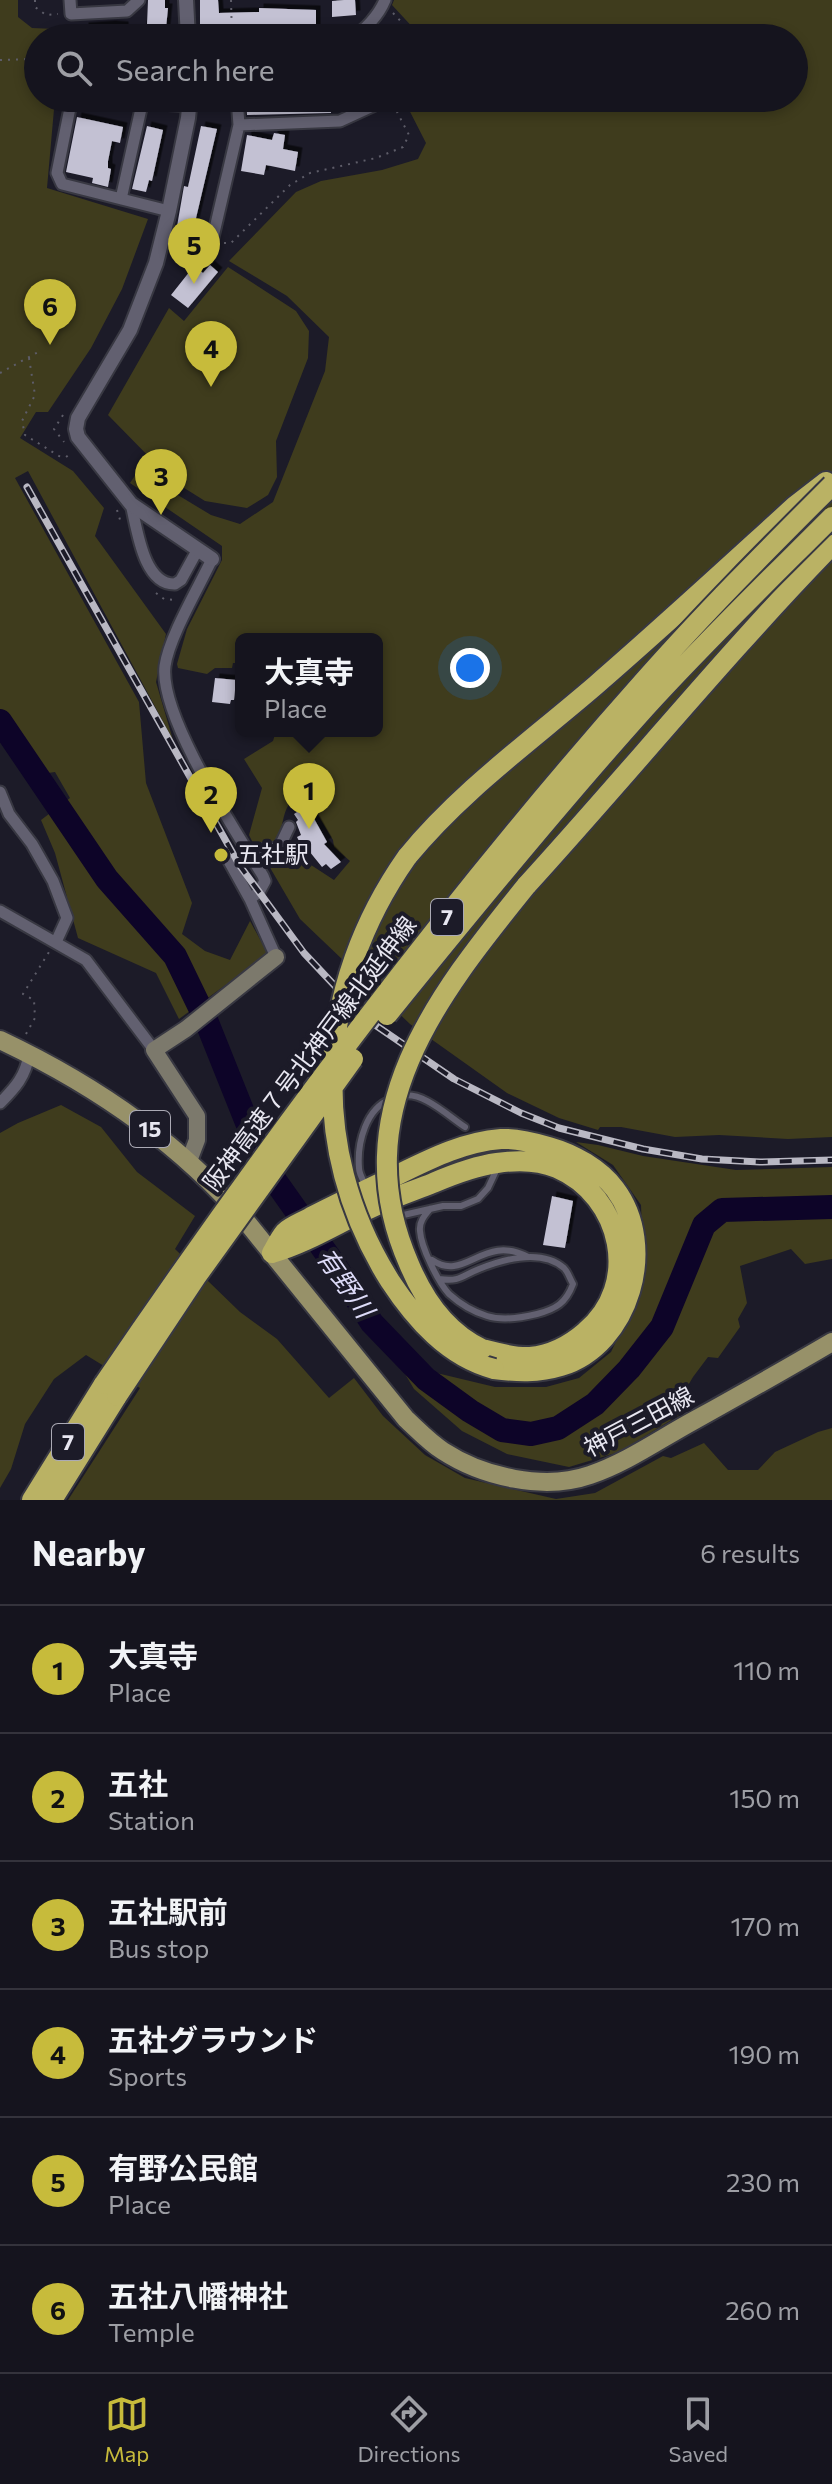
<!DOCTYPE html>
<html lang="en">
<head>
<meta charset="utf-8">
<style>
  :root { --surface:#15141e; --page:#22212b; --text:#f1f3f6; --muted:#9d9ea4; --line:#34333c; --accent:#c7bb3b }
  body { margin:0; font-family:Commissioner,"Noto Sans JP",sans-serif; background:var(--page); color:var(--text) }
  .you { position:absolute; left:470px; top:668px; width:28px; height:28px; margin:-20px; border:6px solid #fff; border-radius:50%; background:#1a73e8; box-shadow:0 0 0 12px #1a73e833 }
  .badge { display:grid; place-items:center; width:52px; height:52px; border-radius:50%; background:var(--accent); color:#111; font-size:26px; font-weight:700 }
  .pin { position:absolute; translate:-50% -66px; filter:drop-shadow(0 2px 4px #0008) }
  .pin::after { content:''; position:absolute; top:42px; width:28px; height:24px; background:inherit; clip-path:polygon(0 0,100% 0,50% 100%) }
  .popup { position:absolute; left:235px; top:633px; width:148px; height:104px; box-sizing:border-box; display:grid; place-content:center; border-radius:12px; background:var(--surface); filter:drop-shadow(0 2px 6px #0005); font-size:26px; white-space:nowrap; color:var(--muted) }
  .popup b { font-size:30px; color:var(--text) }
  .popup::after { content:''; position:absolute; left:50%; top:100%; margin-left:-16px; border:16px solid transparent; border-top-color:var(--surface) }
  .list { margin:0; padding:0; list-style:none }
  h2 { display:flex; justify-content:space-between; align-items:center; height:104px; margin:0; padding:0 32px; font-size:34px }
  h2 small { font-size:26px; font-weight:400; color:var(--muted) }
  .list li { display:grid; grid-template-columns:52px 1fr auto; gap:24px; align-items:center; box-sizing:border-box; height:128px; padding:0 32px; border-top:2px solid var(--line) }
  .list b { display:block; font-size:30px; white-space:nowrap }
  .list p { margin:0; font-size:26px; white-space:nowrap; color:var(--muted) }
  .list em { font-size:26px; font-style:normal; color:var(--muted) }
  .icon { flex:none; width:44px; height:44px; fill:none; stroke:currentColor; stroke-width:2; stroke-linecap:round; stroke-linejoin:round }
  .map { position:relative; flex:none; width:832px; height:1500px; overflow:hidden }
  .search { position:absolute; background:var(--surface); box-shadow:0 4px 12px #0003; left:24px; right:24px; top:24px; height:88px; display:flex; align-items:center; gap:20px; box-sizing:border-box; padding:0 28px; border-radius:44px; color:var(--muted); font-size:30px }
  .sheet { height:872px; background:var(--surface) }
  nav { display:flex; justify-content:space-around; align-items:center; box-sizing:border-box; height:112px; border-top:2px solid var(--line); background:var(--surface); font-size:22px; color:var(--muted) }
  nav a { display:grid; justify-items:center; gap:4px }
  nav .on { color:var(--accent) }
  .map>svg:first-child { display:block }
  .green { fill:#3f3c1d }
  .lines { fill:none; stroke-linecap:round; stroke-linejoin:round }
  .river { stroke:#0d0428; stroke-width:24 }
  .building { fill:#c3c1d3; filter:url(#shadow) }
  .service-casing { stroke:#383842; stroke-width:10 }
  .minor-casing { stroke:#383842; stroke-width:15 }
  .tertiary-casing { stroke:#383842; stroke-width:18 }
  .secondary-casing { stroke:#383842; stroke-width:20 }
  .primary-casing { stroke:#383842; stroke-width:22 }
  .motorway-casing { stroke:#383842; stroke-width:24 }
  .path { stroke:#5e5d69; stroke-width:2; stroke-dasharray:2 6; stroke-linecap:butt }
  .service { stroke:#626070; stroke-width:6 }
  .minor { stroke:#626070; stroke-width:11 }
  .tertiary { stroke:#626070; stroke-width:14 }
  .secondary { stroke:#7c796c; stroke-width:16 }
  .primary { stroke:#979169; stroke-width:18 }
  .motorway { stroke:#bab264; stroke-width:20 }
  .rail-casing { stroke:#b9b8c3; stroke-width:7 }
  .rail { stroke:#1c1b28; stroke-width:4; stroke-dasharray:12; stroke-linecap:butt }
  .motorway-bridge-casing { stroke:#383842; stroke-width:24; stroke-linecap:butt }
  .motorway-bridge { stroke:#bab264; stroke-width:20 }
  .poi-dot { fill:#c7bb3b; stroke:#1c1b28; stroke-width:3 }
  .labels { text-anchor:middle; stroke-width:8; stroke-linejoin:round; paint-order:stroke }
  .shield { fill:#1c1b28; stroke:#abaab5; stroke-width:2 }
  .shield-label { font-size:22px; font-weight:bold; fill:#e8e7f1 }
  .poi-label { font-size:24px; fill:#e8e7f1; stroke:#1c1b28; text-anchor:start }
  .street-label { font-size:24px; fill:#e8e7f1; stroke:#1c1b28 }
  .water-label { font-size:26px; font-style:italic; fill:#dddbf8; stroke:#1c1b28 }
</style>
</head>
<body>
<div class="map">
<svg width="832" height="1500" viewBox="0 0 832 1500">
  <defs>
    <filter id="shadow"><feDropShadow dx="4.5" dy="-4.5" stdDeviation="0" flood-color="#0009"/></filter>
  </defs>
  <rect width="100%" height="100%" fill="#1c1b28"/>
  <path class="green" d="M0,0H18V17L32,28L56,29L58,38H38V98H55L47,188L148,219L122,289L91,348L48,412H36L20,438L73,471L104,508L95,536L166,634L156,682L173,740L28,471L15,478L139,702L146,783L192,903L182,934L205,951L230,960L250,921L268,954L179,1019L156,973L78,938L55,853L41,820L70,798L55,772L27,776L0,741Z
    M394,0H832V1137L788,1139L719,1135L675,1137L621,1127H600L598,1130L559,1118L507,1093L410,1024L300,919L265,859L280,854L290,842L311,865L334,880L350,861L334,847L333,840L304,792C279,805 287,820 276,842L254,845L249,835L262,788L244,759L273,741L276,731H377V639H241V663H233L232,668H215L207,674L178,668L177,664L187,629L222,560V546L130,483L138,471L211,515L240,524L273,502L325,371L329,337L287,296L229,261L296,192L321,181L382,170L418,159L426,143L403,98H794V38H414L417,32L392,5Z
    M228,267L296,311L309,331L308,358L276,441L277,477L268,495L247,508L205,501L157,471L159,467L108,415L169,308L184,321Z
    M61,1105L101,1127L137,1172L195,1216L175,1249L240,1312L277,1339L329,1398L354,1378L383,1416L425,1455L465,1478L556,1499L595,1493L663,1456L671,1458L704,1443L728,1470H758L775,1452L818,1432L832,1428V1500H68L140,1388L86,1355L54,1379L25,1424L11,1469L0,1488V1133L18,1123Z
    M576,1142L598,1145L643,1156L736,1170L832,1167V1259L805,1264L791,1249L740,1266L747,1303L738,1319L740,1327L718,1358L708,1357L693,1377L677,1404L683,1413L619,1452L569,1467L507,1454L462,1431L414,1389L399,1364L495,1387H546L579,1378L611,1352L644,1283L641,1205L613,1165Z"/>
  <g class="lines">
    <path class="river" d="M0,721L107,879L175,956L206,1020L264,1165L334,1264L372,1323L426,1379L470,1411L502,1430L531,1434L558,1428L595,1404L629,1369L662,1327L704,1225L722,1210L832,1207"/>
  </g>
  <path class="building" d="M148,0H165V8H168L165,38H142V25H147Z
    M200,0H218L219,13L259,12V8L316,10V30L280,32L246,30V26L220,27L219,38H205L204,29H200Z
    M344,0H355L356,15L332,17V1Z
    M111,25L124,26L125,38H84V27Z
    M246,98H331V113L247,115Z
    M77,117L123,127L120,143L112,141L108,161V168L111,169L108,187L92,183L93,178L66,172Z
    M147,126L163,130L152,181L149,180L146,192L132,189Z
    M201,126L217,129L192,235L176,232L184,186L188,187Z
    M274,133L285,135L283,149L298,152L295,171L266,165L264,175L241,171L247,135L272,140Z
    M210,265L218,272L188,308L171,295L194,266L203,273Z
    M215,678L236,680L234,700H231L230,704L212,702Z
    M302,797L327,842L324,844L341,862L331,869L326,864L322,867L305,846L302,847L297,837L301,835L296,822L298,820L294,814L297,812L292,804Z
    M552,1196L573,1201L565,1248L543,1245Z"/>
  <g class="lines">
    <g class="service-casing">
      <path id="service" d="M402,1096C423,1091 448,1116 465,1127
        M366,1186C363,1180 359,1174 359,1168C357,1143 366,1108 391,1099
        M430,1209C424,1216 419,1222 420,1231C421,1247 438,1282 449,1294C459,1303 474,1312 487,1316C503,1321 521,1318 537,1314C556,1309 566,1303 573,1284C570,1279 568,1272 564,1268C541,1248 504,1259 479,1269C461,1276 461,1282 439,1279
        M399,1216L443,1206H461L478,1199L488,1188L495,1173
        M432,1260C465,1283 483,1233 528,1257"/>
    </g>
    <g class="minor-casing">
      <path id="minor" d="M70,0L71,14L127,11L139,0
        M352,38C365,30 379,15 385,0
        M72,98L57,173L62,184L169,211
        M73,98L190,106
        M239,125L340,121L390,98
        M121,199L142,104
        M210,250L239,125L237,98
        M131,504C137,528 143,585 175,584L181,580L198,549
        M212,559C199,587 169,637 165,666C159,716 235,830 263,876L265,881L259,892L250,899L276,957
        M0,792L9,814L32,844L53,881L67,918L56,942
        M247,851L279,848L289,827
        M229,861L250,899
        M0,911L86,960L154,1050
        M0,1103C15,1088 26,1076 29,1054"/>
    </g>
    <g class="tertiary-casing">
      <path id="tertiary" d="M186,0L188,38
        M190,98L188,118L169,211L156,263L130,330L78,418L76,429L78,437L131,504L212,559"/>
    </g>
    <g class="secondary-casing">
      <path id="secondary" d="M189,1161L197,1140V1116L154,1050L186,1029L276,957"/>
    </g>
    <g class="primary-casing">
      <path id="primary" d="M0,1040C93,1084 179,1142 245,1220L406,1419C418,1430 429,1442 443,1451C483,1477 544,1491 590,1475C626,1463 660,1439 693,1421C740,1395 786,1369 832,1342"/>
    </g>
    <g class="motorway-casing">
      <path id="motorway" d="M407,857C461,791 531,741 596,685C663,627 729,566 795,506L826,482
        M526,886C629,773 726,654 832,545
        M272,1253C276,1246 280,1238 285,1232C291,1226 303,1222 311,1217C338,1203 366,1190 393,1177C428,1160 462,1142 501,1139C517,1138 535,1143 549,1147C574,1154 600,1169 615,1189C658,1246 630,1345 561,1366C538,1373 517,1372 494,1369
        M272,1253C307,1243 338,1223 371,1208C392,1198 413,1191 433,1183C454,1174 475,1166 497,1163C517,1160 538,1160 557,1168C622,1196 642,1285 585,1332C570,1345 551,1355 530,1357C514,1358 498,1353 482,1349
        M32,1500L104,1384
        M52,1500L117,1396"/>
    </g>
    <path class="path" d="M35,0V7L46,15L58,14
      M231,0L232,38
      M393,13L410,31L409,38
      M71,27V38
      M0,60L38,59
      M176,241L198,243
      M224,243H231L290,185L310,173L376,158L403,147L409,135L395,108
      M29,358L35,395L22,421L25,435L59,456L66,457L71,453
      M0,373L40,351
      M63,415L54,429L64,442
      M117,510L121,523
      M156,593L164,599L176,600
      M26,1034L35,1018L34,1000L23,994L49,952"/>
    <use href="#service" class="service"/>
    <use href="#minor" class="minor"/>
    <use href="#tertiary" class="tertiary"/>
    <use href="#secondary" class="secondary"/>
    <use href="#primary" class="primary"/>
    <use href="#motorway" class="motorway"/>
    <g class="rail-casing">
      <path id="rail" d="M27,487L240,866L304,953L365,1018L454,1079L521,1113L559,1128L643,1149L702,1159L760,1162L832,1160"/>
    </g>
    <use href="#rail" class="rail"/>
    <g class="motorway-bridge-casing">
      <path id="motorway-bridge" d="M407,857C317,985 305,1146 390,1281C415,1319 448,1357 494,1369
        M387,1015C471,911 556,807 645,708C705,642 769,580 832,517
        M482,1349C446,1332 424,1300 409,1264C343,1114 437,996 526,886
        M104,1384C270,1140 448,901 644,681C704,613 768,549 832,485
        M117,1396L196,1277L353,1059"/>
    </g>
    <use href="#motorway-bridge" class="motorway-bridge"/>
  </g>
  <circle class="poi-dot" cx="221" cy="855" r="8"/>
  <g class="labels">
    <g class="shield">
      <rect x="431" y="899" width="32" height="36" rx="6"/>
      <rect x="130" y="1111" width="40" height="36" rx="6"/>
      <rect x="52" y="1424" width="32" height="36" rx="6"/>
    </g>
    <g class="shield-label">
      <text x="447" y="925">7</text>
      <text x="150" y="1137">15</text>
      <text x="68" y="1450">7</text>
    </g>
    <g class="poi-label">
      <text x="237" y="863">五社駅</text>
    </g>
    <g class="street-label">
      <text transform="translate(310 1054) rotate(-53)" y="8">阪神高速７号北神戸線北延伸線</text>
      <text transform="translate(639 1422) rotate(-28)" y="8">神戸三田線</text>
    </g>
    <g class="water-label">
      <text transform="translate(345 1283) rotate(55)" y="9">有野川</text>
    </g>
  </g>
</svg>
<div class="you"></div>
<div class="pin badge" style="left:309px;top:829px">1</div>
<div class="popup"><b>大真寺</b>Place</div>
<div class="pin badge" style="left:211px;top:833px">2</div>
<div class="pin badge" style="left:161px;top:515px">3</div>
<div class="pin badge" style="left:211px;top:387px">4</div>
<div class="pin badge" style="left:194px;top:284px">5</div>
<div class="pin badge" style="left:50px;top:345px">6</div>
<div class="search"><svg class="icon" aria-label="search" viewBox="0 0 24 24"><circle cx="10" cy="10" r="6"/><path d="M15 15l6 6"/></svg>Search here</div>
</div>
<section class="sheet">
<h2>Nearby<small>6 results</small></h2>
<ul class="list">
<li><span class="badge">1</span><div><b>大真寺</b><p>Place</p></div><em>110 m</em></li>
<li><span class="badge">2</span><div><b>五社</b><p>Station</p></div><em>150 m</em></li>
<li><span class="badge">3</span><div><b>五社駅前</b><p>Bus stop</p></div><em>170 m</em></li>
<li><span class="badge">4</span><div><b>五社グラウンド</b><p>Sports</p></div><em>190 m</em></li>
<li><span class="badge">5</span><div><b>有野公民館</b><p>Place</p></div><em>230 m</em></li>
<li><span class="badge">6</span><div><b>五社八幡神社</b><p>Temple</p></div><em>260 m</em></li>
</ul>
</section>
<nav>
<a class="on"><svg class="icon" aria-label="map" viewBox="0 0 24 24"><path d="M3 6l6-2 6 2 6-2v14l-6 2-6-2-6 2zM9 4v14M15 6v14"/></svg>Map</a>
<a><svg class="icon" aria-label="directions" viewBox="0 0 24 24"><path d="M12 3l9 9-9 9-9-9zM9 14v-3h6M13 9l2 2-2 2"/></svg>Directions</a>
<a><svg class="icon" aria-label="saved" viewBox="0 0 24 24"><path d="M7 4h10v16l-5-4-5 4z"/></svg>Saved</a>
</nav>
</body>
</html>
